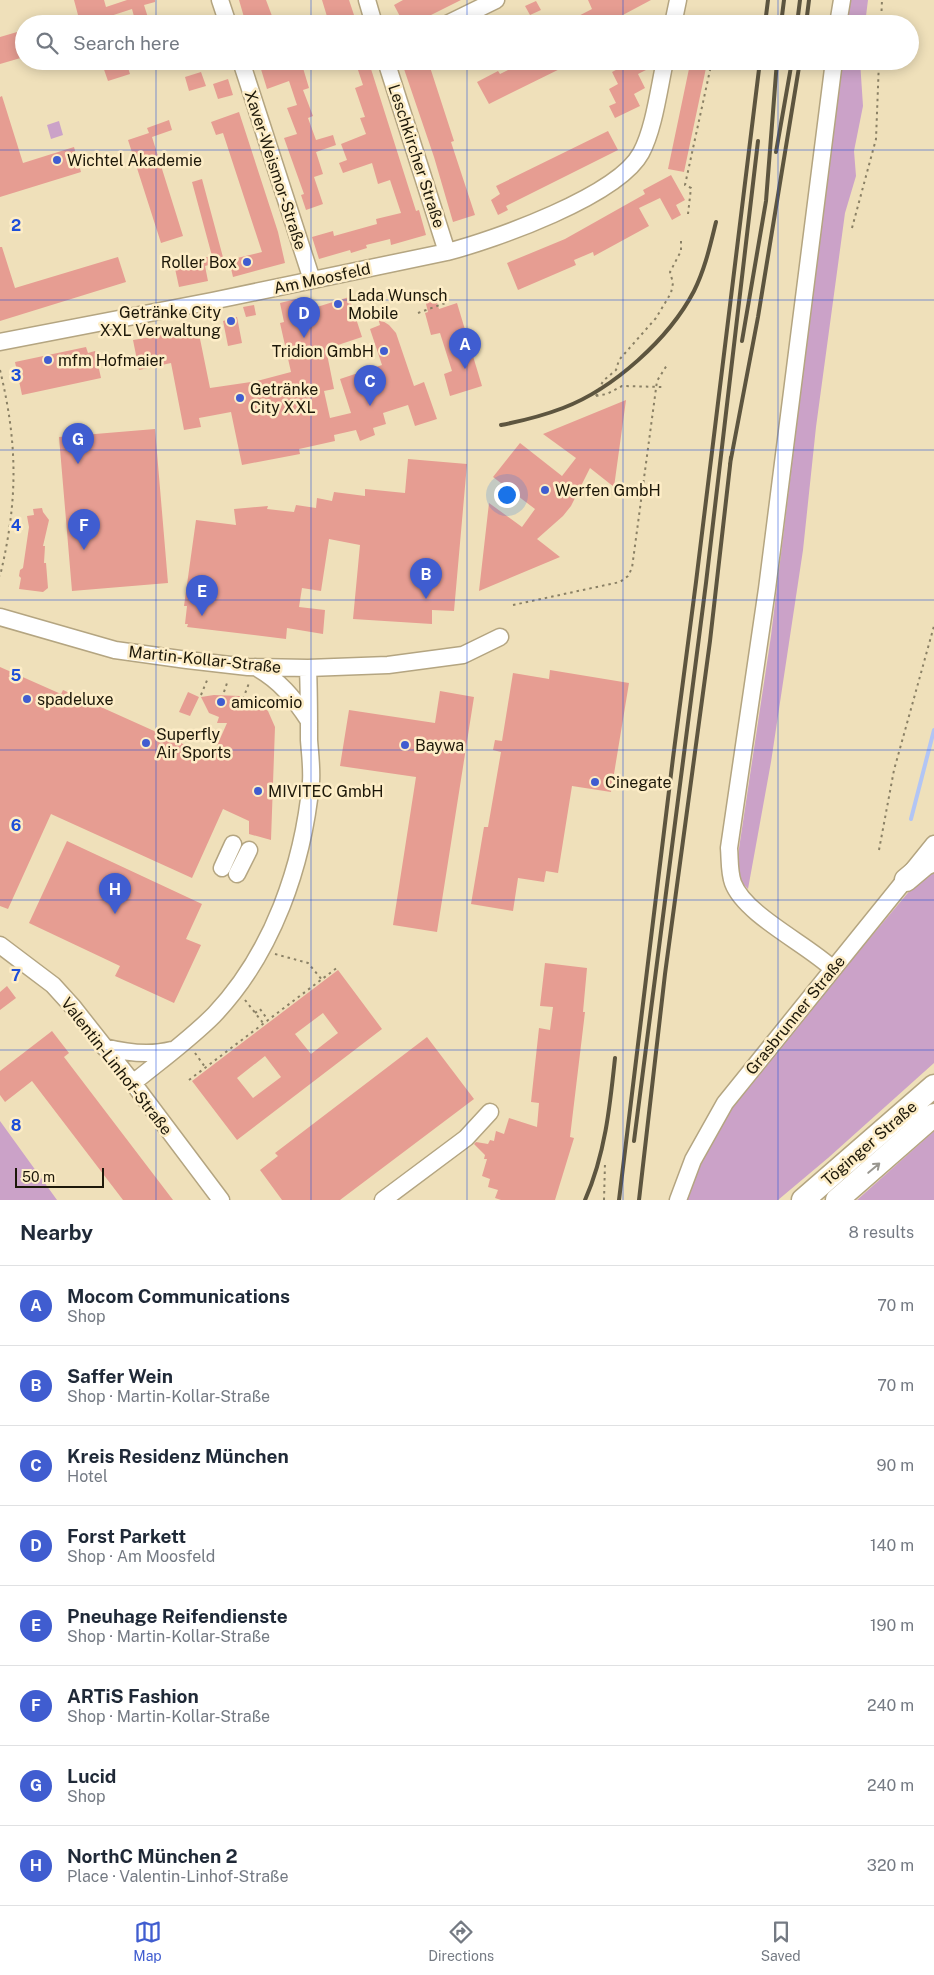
<!DOCTYPE html>
<html lang="en">
<head>
<meta charset="utf-8">
<style>
  :root { --surface:#fff; --page:#f2f2f3; --text:#1f2937; --muted:#747a83; --line:#e0e1e3; --accent:#405dd0 }
  body { margin:0; font-family:"Public Sans",sans-serif; background:var(--page); color:var(--text) }
  .scale { position:absolute; left:15px; bottom:12px; width:89px; box-sizing:border-box; padding-left:5px; border:2px solid #1d1809; border-top:0; font-size:14px; line-height:18px; white-space:nowrap; color:#1d1809; -webkit-text-stroke:4px #fdedc7; paint-order:stroke }
  .you { position:absolute; left:506px; top:494px; width:18px; height:18px; margin:-12px; border:4px solid #fff; border-radius:50%; background:#1a73e8; box-shadow:0 0 0 8px #1a73e833 }
  .badge { display:grid; place-items:center; width:32px; height:32px; border-radius:50%; background:var(--accent); color:#fff; font-size:16px; font-weight:700 }
  .pin { position:absolute; translate:-50% -41px; filter:drop-shadow(0 1px 2px #0008) }
  .pin::after { content:''; position:absolute; top:26px; width:18px; height:15px; background:inherit; clip-path:polygon(0 0,100% 0,50% 100%) }
  .list { margin:0; padding:0; list-style:none }
  h2 { display:flex; justify-content:space-between; align-items:center; height:65px; margin:0; padding:0 20px; font-size:21px }
  h2 small { font-size:16px; font-weight:400; color:var(--muted) }
  .list li { display:grid; grid-template-columns:32px 1fr auto; gap:15px; align-items:center; box-sizing:border-box; height:80px; padding:0 20px; border-top:1px solid var(--line) }
  .list b { display:block; font-size:19px; white-space:nowrap }
  .list p { margin:0; font-size:16px; white-space:nowrap; color:var(--muted) }
  .list em { font-size:16px; font-style:normal; color:var(--muted) }
  .icon { flex:none; width:28px; height:28px; fill:none; stroke:currentColor; stroke-width:2; stroke-linecap:round; stroke-linejoin:round }
  .map { position:relative; flex:none; width:934px; height:1200px; overflow:hidden }
  .search { position:absolute; background:var(--surface); box-shadow:0 2px 12px #0003; left:15px; right:15px; top:15px; height:55px; display:flex; align-items:center; gap:12px; box-sizing:border-box; padding:0 18px; border-radius:28px; color:var(--muted); font-size:19px }
  .sheet { height:705px; background:var(--surface) }
  nav { display:flex; justify-content:space-around; align-items:center; box-sizing:border-box; height:70px; border-top:1px solid var(--line); background:var(--surface); font-size:14px; color:var(--muted) }
  nav a { display:grid; justify-items:center; gap:2px }
  nav .on { color:var(--accent) }
  .map>svg:first-child { display:block }
  .green { fill:#cba2c8 }
  .lines { fill:none; stroke-linecap:round; stroke-linejoin:round }
  .stream { stroke:#b2c5f5; stroke-width:4 }
  .building { fill:#e69d92; fill-rule:evenodd }
  .minor-casing { stroke:#b4a581; stroke-width:19 }
  .highway-casing { stroke:#b4a581; stroke-width:25 }
  .path { stroke:#8a8065; stroke-width:2; stroke-dasharray:2.5 4; stroke-linecap:butt }
  .minor { stroke:#fff; stroke-width:16 }
  .highway { stroke:#fff; stroke-width:22 }
  .rail { stroke:#5d553f; stroke-width:4 }
  .oneway { stroke:#999790 }
  .grid { fill:none; stroke:#1d4ed8; stroke-width:1; stroke-opacity:0.55 }
  .poi-dot { fill:#405dd0; stroke:#fdedc7; stroke-width:2 }
  .labels { text-anchor:middle; stroke-width:5; stroke-linejoin:round; paint-order:stroke }
  .street-label { font-size:16px; fill:#1d1809; stroke:#fdedc7 }
  .poi-label { font-size:16px; fill:#1d1809; stroke:#fdedc7; text-anchor:start }
  .grid-label { font-size:16px; text-anchor:middle; font-weight:bold; fill:#1d4ed8; stroke:#fdedc7; stroke-width:5; stroke-linejoin:round; paint-order:stroke }
</style>
</head>
<body>
<div class="map">
<svg width="934" height="1200" viewBox="0 0 934 1200">
  <rect width="100%" height="100%" fill="#efe0ba"/>
  <path class="green" d="M849,0H868L865,24H845Z
    M841,61H860L863,106L854,151L856,176L845,213L816,427L803,550L771,762L748,889L740,881L738,855L771,636Z
    M59,121L63,135L51,139L47,125Z
    M934,866V1063L828,1158L778,1200H685L702,1150L742,1090L928,869Z
    M0,1121L57,1200H0Z
    M934,1131V1200H857Z"/>
  <g class="lines">
    <path class="stream" d="M911,819L934,730"/>
  </g>
  <path class="building" d="M74,0H104L106,7L127,0H155V2L144,5L150,24H136L132,9L86,24H58V22L78,15Z
    M239,0H266L275,24H246Z
    M322,0H349L354,15L329,23Z
    M403,0H461L413,24H404L394,5Z
    M588,0H651L606,24H563L592,9Z
    M536,1L541,10L530,15L525,6Z
    M24,30V57L0,64V37Z
    M101,61H126L130,74L108,81Z
    M274,61H293L296,70L303,68L309,88L303,90L313,116L308,118L316,140L333,135L336,145L316,152L323,174L314,177L323,204L306,210L301,195L304,194L284,138L297,134L287,108L297,105L289,81L267,89L260,66Z
    M355,61H371L373,69H371L416,211L419,210L426,235L391,245L390,239L366,245L367,248L351,253L350,250L319,259L312,237L333,231L334,236L377,224L376,219L401,213L390,180L378,184L372,163L343,173L339,163L347,160L341,144L366,134L360,118L365,117L355,88L363,85Z
    M404,61H428L454,141L451,142L475,215L453,222L434,157L404,69H407Z
    M526,61H576L489,104L477,82L498,71L500,74Z
    M633,61H646L650,68L638,74L645,88L634,94L640,106L615,118L609,106L616,103L609,89L618,84L612,72Z
    M690,64L706,68L684,172L668,169Z
    M201,72L206,86L189,91L185,77Z
    M228,79L233,95L218,99L213,84Z
    M2,96L23,163L74,147L81,172L0,197V97Z
    M239,112L278,232L285,263L233,277L229,260L262,252L223,133L216,135L211,122Z
    M169,120L172,130L152,137L183,236L161,243L128,140L149,133L147,128Z
    M608,131L618,150L506,206L508,210L498,215L491,200L500,194L496,186Z
    M671,175L685,200L676,205L681,215L672,220L660,198L639,208L649,226L594,256L593,252L574,260L576,265L518,290L507,263L565,239L645,194L643,190Z
    M202,179L224,261L205,266L208,281L179,287L174,264L212,256L192,182Z
    M0,247H2L15,288L118,257L126,282L0,321Z
    M434,293L439,309L457,303L482,386L450,396L444,374L452,371L440,333L431,335L425,313L428,312L424,296Z
    M349,297L362,337L326,349L334,389L324,391L330,418L351,413L340,379L382,365L370,329L380,325L378,318L389,325L396,333L414,386L424,382L437,419L415,426L408,405L383,413L386,424L373,428L375,435L360,441L356,430L334,435L335,441L299,449L300,454L242,465L231,412L199,418L201,427L184,430L171,363L139,370L133,340L198,329L210,388L257,381L291,372L280,323L284,322L280,303L296,299L299,310L317,307Z
    M254,305L256,315L246,317L243,307Z
    M237,317L242,343L228,346L223,321Z
    M86,347L88,353L95,351L101,378L22,395L15,362Z
    M626,400L614,487L590,468L571,506L563,516L537,539L560,557L479,591L489,503L522,527L535,509L493,477L520,443L562,476L576,458L543,434Z
    M155,429L168,583L72,591L59,437Z
    M408,459L467,464L454,611L432,610V624L353,619L360,545L329,539L321,591L302,588L299,607L325,610L323,634L287,628L286,639L187,627L188,624H185L187,606H184L196,520L236,525L234,509L268,506L267,509L294,512L296,505L316,508L317,498L332,501L334,492L365,496V489L405,493Z
    M42,508L43,512L49,520L43,546H45L44,563H46L48,588L43,592L19,589L21,578L19,576L20,570L23,568L29,527L27,516L34,515L33,509Z
    M0,667L61,694L63,690L212,757L227,723H217L219,717L209,713L201,697L214,695L240,696L239,699L252,701L260,705L268,711L275,727L271,840L249,834V821L223,809L192,878L51,814L8,909L0,906Z
    M550,670L629,683L611,792L572,786L558,873L546,871L544,882L518,878L513,911L471,904L484,827H488L501,752L493,750L495,740L502,741L513,673L549,679Z
    M440,691L474,697L437,932L393,925L416,777L340,766L349,710L435,723Z
    M188,692L199,697L190,716L179,712Z
    M67,841L202,904L186,939L201,945L174,1003L115,976L120,966L29,923Z
    M545,963L587,968L583,1012H585L570,1137L574,1138L555,1200H501L495,1198L498,1190L488,1187L490,1179L482,1176L487,1159H484L485,1155L474,1144L476,1142L488,1144L490,1140L494,1141L496,1131L504,1134L509,1118L537,1127L539,1103L531,1102L539,1028L550,1030L553,1007L540,1006Z
    M338,970L382,1029L237,1140L192,1081ZM323,1013L338,1033L311,1054L295,1034ZM265,1056L281,1077L253,1098L237,1078Z
    M7,986L16,998L0,1010V992Z
    M52,1031L69,1053L64,1057L173,1200H123L32,1081L5,1102L0,1095V1071Z
    M427,1037L474,1099L340,1200H282L260,1170L278,1156L275,1153Z"/>
  <g class="lines">
    <g class="minor-casing">
      <path id="minor" d="M220,0L228,24
        M367,0L374,24
        M447,24L496,0
        M673,24L678,0
        M838,24L842,0
        M241,61L312,280
        M386,61L447,252
        M0,342L212,301L447,252C494,240 618,196 641,153C654,129 659,88 665,61
        M0,617L115,650L187,660L248,667L308,668L388,665L463,655L500,637
        M255,667C279,680 294,698 309,721
        M222,868L233,844
        M237,874L249,850
        M0,945L53,985L73,1007L133,1083L221,1200
        M833,969C807,944 745,915 733,883C729,872 730,859 729,848L767,589L834,61
        M104,1047C127,1053 149,1056 172,1050
        M133,1083C160,1061 189,1040 214,1015C273,953 303,865 311,782C312,768 310,754 309,740C309,716 309,692 308,668
        M383,1200L466,1138L490,1112
        M678,1200L693,1160L725,1103L934,844"/>
    </g>
    <g class="highway-casing">
      <path id="highway" d="M906,880L925,864L934,860
        M803,1200L934,1086
        M837,1200L934,1115"/>
    </g>
    <path class="path" d="M881,24L882,0
      M688,214L691,188L685,185L712,61
      M852,228L876,139L879,61
      M418,313L448,302
      M0,370C18,445 18,501 0,576
      M596,396L603,381L616,370L619,360L656,318L671,293L673,283L670,272L681,251V240
      M596,396L607,394L622,386L664,387
      M513,605L620,582L628,576L632,568L657,381L667,365
      M224,692L228,680
      M201,695L208,678
      M243,699L249,683
      M879,850L894,770L934,626
      M275,954L308,963L323,981
      M245,1000L263,1023
      M255,1013L260,1009L268,1020
      M195,1053L205,1067
      M189,1080L338,967
      M604,1200L605,1163"/>
    <use href="#minor" class="minor"/>
    <use href="#highway" class="highway"/>
    <path class="rail" d="M765,24L768,0
      M781,24L784,0
      M797,24L800,0
      M806,24L809,0
      M776,152L792,61
      M742,341L766,201L777,61
      M501,425C522,421 542,416 563,408C613,389 669,339 694,291C705,269 710,246 716,222
      M730,464L758,317L800,61
      M634,1141L706,583L758,141
      M585,1200C605,1155 610,1106 615,1058
      M619,1200L673,758L696,582L760,61
      M639,1200L665,974L710,641L731,457"/>
  </g>
  <defs><path id="oneway-shaft" d="M-6 0H5M1.5-3L5.5 0L1.5 3" fill="none" stroke-width="1.6" stroke-linecap="round" stroke-linejoin="round" transform="scale(1.25)"/></defs>
  <use class="oneway" href="#oneway-shaft" transform="translate(874 1168) rotate(-40)"/>
  <path class="grid" d="M156,0V24M311,0V24M467,0V24M623,0V24M778,0V24M156,61V1200M311,61V1200M467,61V1200M623,61V1200M778,61V1200M0,150H934M0,300H934M0,450H934M0,600H934M0,750H934M0,900H934M0,1050H934"/>
  <g class="poi-dot">
    <circle cx="57" cy="160" r="5"/>
    <circle cx="247" cy="262" r="5"/>
    <circle cx="338" cy="304" r="5"/>
    <circle cx="231" cy="321" r="5"/>
    <circle cx="384" cy="351" r="5"/>
    <circle cx="48" cy="360" r="5"/>
    <circle cx="240" cy="398" r="5"/>
    <circle cx="545" cy="490" r="5"/>
    <circle cx="27" cy="699" r="5"/>
    <circle cx="221" cy="702" r="5"/>
    <circle cx="146" cy="743" r="5"/>
    <circle cx="405" cy="745" r="5"/>
    <circle cx="595" cy="782" r="5"/>
    <circle cx="258" cy="791" r="5"/>
  </g>
  <g class="labels">
    <g class="street-label">
      <text transform="translate(417 156) rotate(72)" y="6">Leschkircher Straße</text>
      <text transform="translate(276 170) rotate(72)" y="6">Xaver-Weismor-Straße</text>
      <text transform="translate(322 278) rotate(-12)" y="6">Am Moosfeld</text>
      <text transform="translate(205 659) rotate(6)" y="6">Martin-Kollar-Straße</text>
      <text transform="translate(795 1015) rotate(-51)" y="6">Grasbrunner Straße</text>
      <text transform="translate(117 1066) rotate(52)" y="6">Valentin-Linhof-Straße</text>
      <text transform="translate(869 1143) rotate(-41)" y="6">Töginger Straße</text>
    </g>
    <g class="poi-label">
      <text x="67" y="166">Wichtel Akademie</text>
      <text x="237" y="268" text-anchor="end">Roller Box</text>
      <text x="348" y="301">Lada Wunsch<tspan x="348" dy="18">Mobile</tspan></text>
      <text x="221" y="318" text-anchor="end">Getränke City<tspan x="221" dy="18">XXL Verwaltung</tspan></text>
      <text x="374" y="357" text-anchor="end">Tridion GmbH</text>
      <text x="58" y="366">mfm Hofmaier</text>
      <text x="250" y="395">Getränke<tspan x="250" dy="18">City XXL</tspan></text>
      <text x="555" y="496">Werfen GmbH</text>
      <text x="37" y="705">spadeluxe</text>
      <text x="231" y="708">amicomio</text>
      <text x="156" y="740">Superfly<tspan x="156" dy="18">Air Sports</tspan></text>
      <text x="415" y="751">Baywa</text>
      <text x="605" y="788">Cinegate</text>
      <text x="268" y="797">MIVITEC GmbH</text>
    </g>
  </g>
  <g class="grid-label">
    <text x="16" y="231">2</text>
    <text x="16" y="381">3</text>
    <text x="16" y="531">4</text>
    <text x="16" y="681">5</text>
    <text x="16" y="831">6</text>
    <text x="16" y="981">7</text>
    <text x="16" y="1131">8</text>
  </g>
</svg>
<div class="scale">50 m</div>
<div class="you"></div>
<div class="pin badge" style="left:465px;top:369px">A</div>
<div class="pin badge" style="left:426px;top:599px">B</div>
<div class="pin badge" style="left:370px;top:406px">C</div>
<div class="pin badge" style="left:304px;top:338px">D</div>
<div class="pin badge" style="left:202px;top:616px">E</div>
<div class="pin badge" style="left:84px;top:550px">F</div>
<div class="pin badge" style="left:78px;top:464px">G</div>
<div class="pin badge" style="left:115px;top:914px">H</div>
<div class="search"><svg class="icon" aria-label="search" viewBox="0 0 24 24"><circle cx="10" cy="10" r="6"/><path d="M15 15l6 6"/></svg>Search here</div>
</div>
<section class="sheet">
<h2>Nearby<small>8 results</small></h2>
<ul class="list">
<li><span class="badge">A</span><div><b>Mocom Communications</b><p>Shop</p></div><em>70 m</em></li>
<li><span class="badge">B</span><div><b>Saffer Wein</b><p>Shop · Martin-Kollar-Straße</p></div><em>70 m</em></li>
<li><span class="badge">C</span><div><b>Kreis Residenz München</b><p>Hotel</p></div><em>90 m</em></li>
<li><span class="badge">D</span><div><b>Forst Parkett</b><p>Shop · Am Moosfeld</p></div><em>140 m</em></li>
<li><span class="badge">E</span><div><b>Pneuhage Reifendienste</b><p>Shop · Martin-Kollar-Straße</p></div><em>190 m</em></li>
<li><span class="badge">F</span><div><b>ARTiS Fashion</b><p>Shop · Martin-Kollar-Straße</p></div><em>240 m</em></li>
<li><span class="badge">G</span><div><b>Lucid</b><p>Shop</p></div><em>240 m</em></li>
<li><span class="badge">H</span><div><b>NorthC München 2</b><p>Place · Valentin-Linhof-Straße</p></div><em>320 m</em></li>
</ul>
</section>
<nav>
<a class="on"><svg class="icon" aria-label="map" viewBox="0 0 24 24"><path d="M3 6l6-2 6 2 6-2v14l-6 2-6-2-6 2zM9 4v14M15 6v14"/></svg>Map</a>
<a><svg class="icon" aria-label="directions" viewBox="0 0 24 24"><path d="M12 3l9 9-9 9-9-9zM9 14v-3h6M13 9l2 2-2 2"/></svg>Directions</a>
<a><svg class="icon" aria-label="saved" viewBox="0 0 24 24"><path d="M7 4h10v16l-5-4-5 4z"/></svg>Saved</a>
</nav>
</body>
</html>
